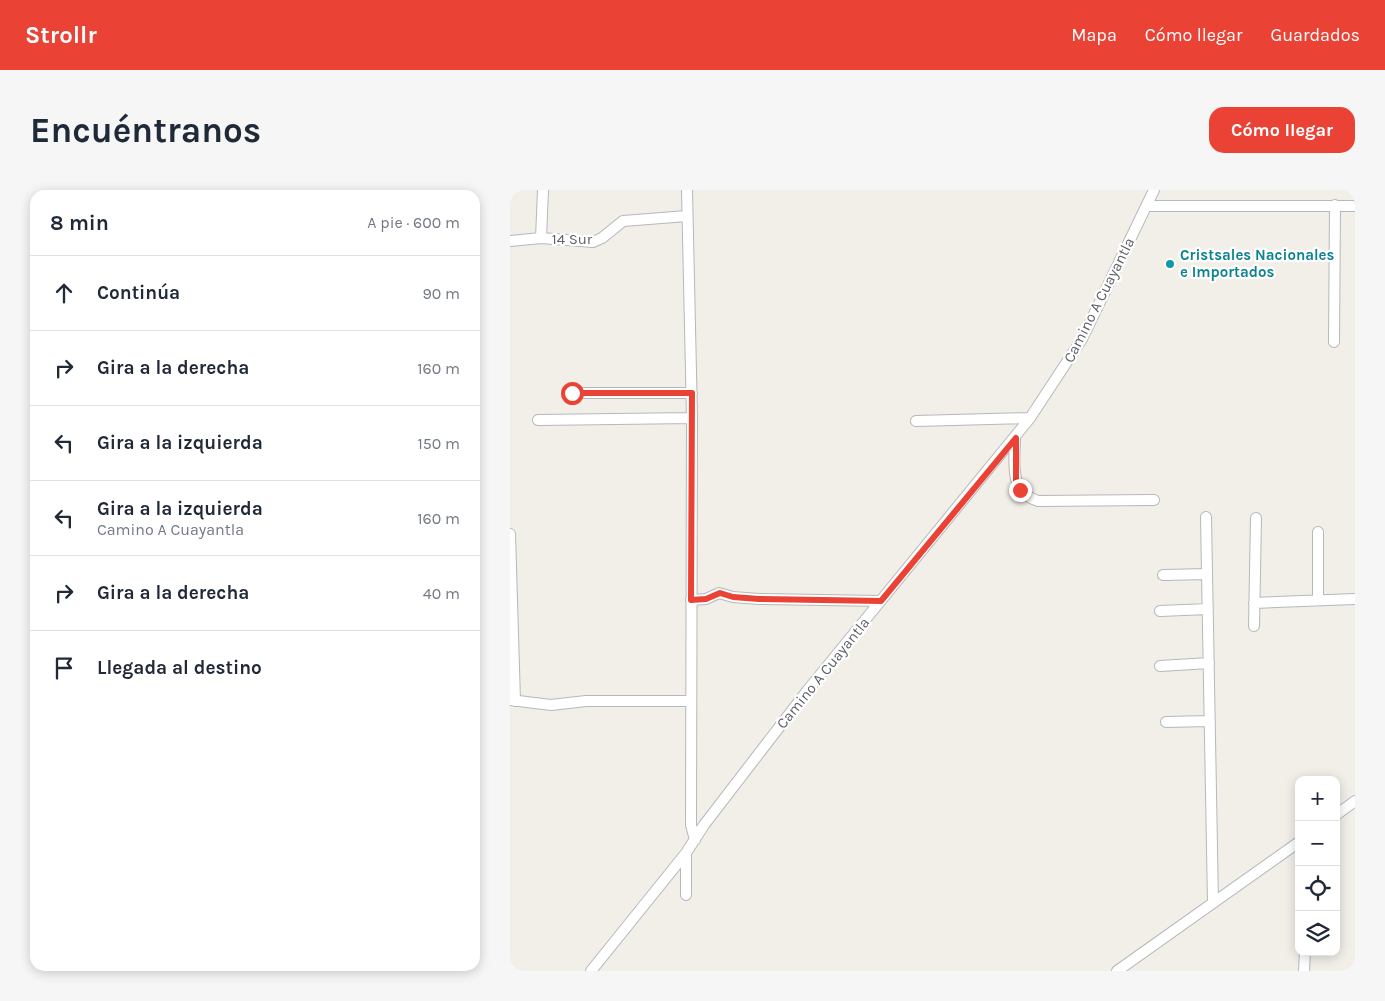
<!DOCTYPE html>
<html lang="es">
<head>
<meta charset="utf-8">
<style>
  :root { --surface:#fff; --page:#f6f6f7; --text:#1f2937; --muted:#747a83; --line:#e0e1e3; --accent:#ea4335 }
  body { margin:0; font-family:Karla,sans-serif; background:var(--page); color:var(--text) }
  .controls { position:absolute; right:15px; bottom:15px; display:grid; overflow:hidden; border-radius:10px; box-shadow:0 2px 12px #0003 }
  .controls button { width:45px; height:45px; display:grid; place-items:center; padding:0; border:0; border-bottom:1px solid var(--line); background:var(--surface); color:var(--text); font:25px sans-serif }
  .stop { position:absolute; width:15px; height:15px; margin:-11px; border:4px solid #ea4335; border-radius:50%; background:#fff }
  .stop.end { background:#ea4335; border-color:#fff; box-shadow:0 1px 5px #0008 }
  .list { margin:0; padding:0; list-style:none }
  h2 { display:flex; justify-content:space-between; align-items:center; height:65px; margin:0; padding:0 20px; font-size:21px }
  h2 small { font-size:16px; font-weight:400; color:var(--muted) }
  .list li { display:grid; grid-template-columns:32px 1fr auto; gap:15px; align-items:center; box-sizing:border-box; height:75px; padding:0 20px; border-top:1px solid var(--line) }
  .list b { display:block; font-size:19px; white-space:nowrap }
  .list p { margin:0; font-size:16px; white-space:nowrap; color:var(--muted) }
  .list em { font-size:16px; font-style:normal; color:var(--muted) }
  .icon { flex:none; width:28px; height:28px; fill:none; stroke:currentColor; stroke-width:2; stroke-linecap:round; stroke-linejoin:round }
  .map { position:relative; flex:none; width:845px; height:781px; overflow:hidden; border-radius:15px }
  header { display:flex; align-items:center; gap:30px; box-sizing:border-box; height:70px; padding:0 25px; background:var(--accent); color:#fff }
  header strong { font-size:24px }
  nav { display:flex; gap:28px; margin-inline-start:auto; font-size:18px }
  .intro { display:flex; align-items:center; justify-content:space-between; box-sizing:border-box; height:120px; padding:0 30px }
  h1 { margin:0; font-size:35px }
  .button { padding:12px 22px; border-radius:15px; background:var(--accent); color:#fff; font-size:18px; font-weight:700 }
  main { display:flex; gap:30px; padding:0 30px }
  aside { flex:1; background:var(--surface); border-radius:15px; box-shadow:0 2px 12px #0003 }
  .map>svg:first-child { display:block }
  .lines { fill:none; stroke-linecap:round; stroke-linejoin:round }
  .minor-casing { stroke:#b5b8bc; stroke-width:12 }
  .minor { stroke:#fff; stroke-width:10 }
  .route { stroke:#ea4335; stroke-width:6 }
  .culture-dot { fill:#0f9aa8; stroke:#fff; stroke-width:2 }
  .labels { text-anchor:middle; stroke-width:4.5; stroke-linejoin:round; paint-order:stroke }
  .street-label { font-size:15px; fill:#5f6368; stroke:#fff }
  .culture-label { font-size:15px; font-weight:bold; fill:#0d838f; stroke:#fff; text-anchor:start }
</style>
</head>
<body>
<header>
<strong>Strollr</strong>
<nav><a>Mapa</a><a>Cómo llegar</a><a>Guardados</a></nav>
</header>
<div class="intro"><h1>Encuéntranos</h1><a class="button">Cómo llegar</a></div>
<main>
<aside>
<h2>8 min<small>A pie · 600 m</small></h2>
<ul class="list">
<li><svg class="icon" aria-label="ahead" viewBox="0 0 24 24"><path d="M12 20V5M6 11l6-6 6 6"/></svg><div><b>Continúa</b></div><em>90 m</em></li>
<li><svg class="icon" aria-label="right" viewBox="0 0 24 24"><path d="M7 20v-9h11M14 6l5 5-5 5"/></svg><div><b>Gira a la derecha</b></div><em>160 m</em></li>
<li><svg class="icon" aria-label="left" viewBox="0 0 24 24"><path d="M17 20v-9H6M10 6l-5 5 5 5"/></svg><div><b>Gira a la izquierda</b></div><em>150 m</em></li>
<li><svg class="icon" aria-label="left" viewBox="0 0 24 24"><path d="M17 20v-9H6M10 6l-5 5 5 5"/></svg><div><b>Gira a la izquierda</b><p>Camino A Cuayantla</p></div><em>160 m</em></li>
<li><svg class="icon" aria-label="right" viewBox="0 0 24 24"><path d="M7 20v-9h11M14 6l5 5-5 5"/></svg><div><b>Gira a la derecha</b></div><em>40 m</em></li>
<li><svg class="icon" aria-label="arrive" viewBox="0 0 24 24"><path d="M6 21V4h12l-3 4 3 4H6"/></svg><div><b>Llegada al destino</b></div></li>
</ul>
</aside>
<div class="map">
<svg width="845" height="781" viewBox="0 0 845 781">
  <rect width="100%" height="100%" fill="#f1efe8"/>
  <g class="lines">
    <g class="minor-casing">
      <path id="minor" d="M177,0L182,228L181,635L185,650
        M637,16H845
        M31,48L33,0
        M0,51L31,48L83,52L92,48L113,31L177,26
        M824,152L825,15
        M62,203H182
        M28,230L182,228
        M406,231L520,228
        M505,248C505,273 498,302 528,311L644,310
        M696,327L703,713
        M808,342V409
        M0,344L5,511
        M653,385L697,384
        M181,410L196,409L209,403L223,407L249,409L371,411
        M744,413L845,409
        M650,421L698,419
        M744,436L746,328
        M650,476L699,473
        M0,510L41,515L76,511H180
        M656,532L700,531
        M826,625L845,611
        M176,663V705
        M81,781L176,663L194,635L297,501L520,228L572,149L644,0
        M607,781L789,652
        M794,781L795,762"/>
    </g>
    <use href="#minor" class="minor"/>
  </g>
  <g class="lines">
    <path class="route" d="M62,203H182L181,410L196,409L210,403L223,407L249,409L371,411L506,248V290L510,300"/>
  </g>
  <circle class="culture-dot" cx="660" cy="74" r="5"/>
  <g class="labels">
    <g class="street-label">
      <text x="62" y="54">14 Sur</text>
      <text transform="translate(589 110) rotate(-63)" y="5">Camino A Cuayantla</text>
      <text transform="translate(313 483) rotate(-51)" y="5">Camino A Cuayantla</text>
    </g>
    <g class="culture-label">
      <text x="670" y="70">Cristsales Nacionales<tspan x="670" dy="17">e Importados</tspan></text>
    </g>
  </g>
</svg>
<div class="controls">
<button>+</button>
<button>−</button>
<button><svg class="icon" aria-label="locate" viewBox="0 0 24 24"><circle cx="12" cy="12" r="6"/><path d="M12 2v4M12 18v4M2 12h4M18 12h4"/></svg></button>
<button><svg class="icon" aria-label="layers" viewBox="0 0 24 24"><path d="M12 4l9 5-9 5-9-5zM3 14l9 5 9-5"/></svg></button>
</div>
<div class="stop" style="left:62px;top:203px"></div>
<div class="stop end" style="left:510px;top:300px"></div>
</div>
</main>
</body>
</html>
